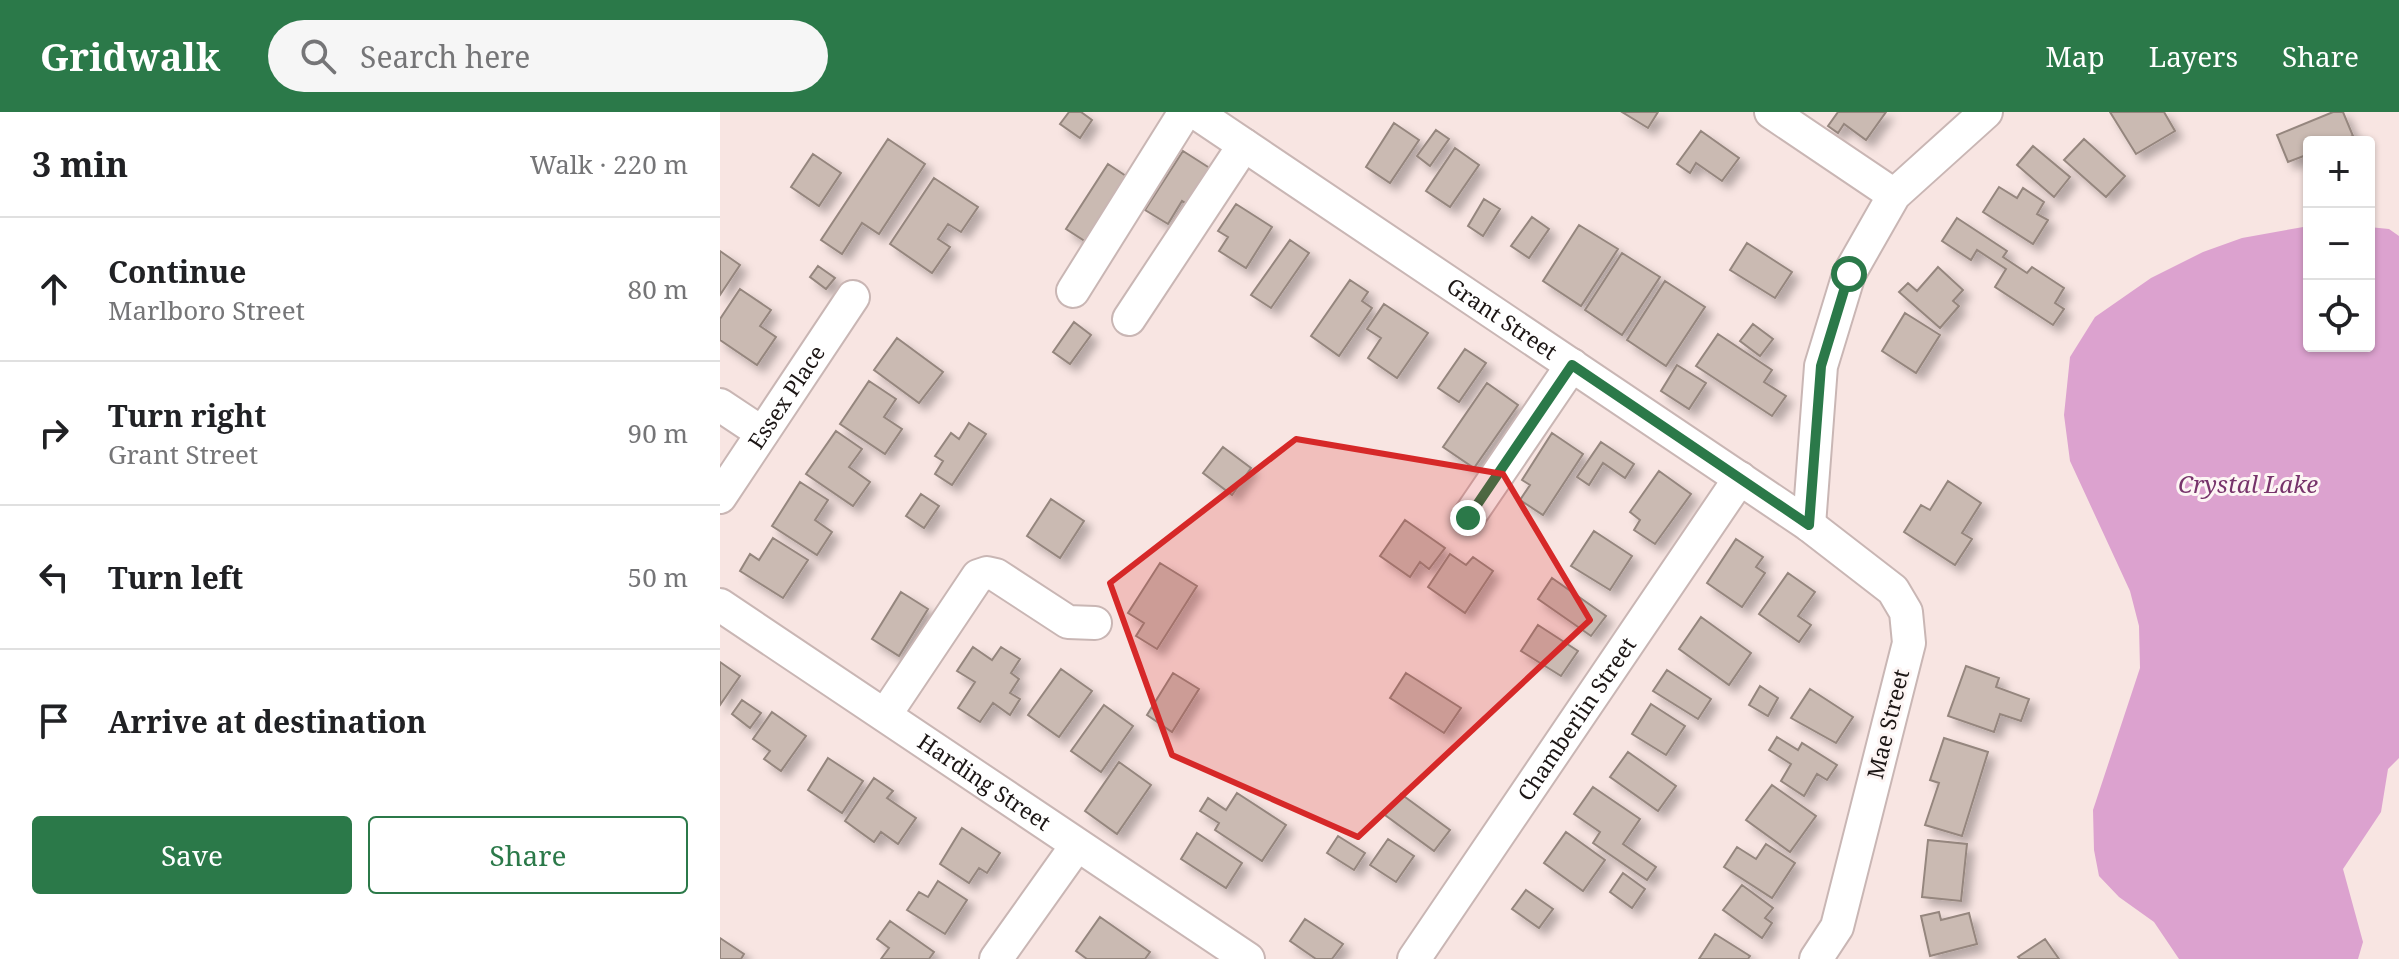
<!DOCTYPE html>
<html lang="en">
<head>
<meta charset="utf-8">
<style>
  :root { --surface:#fff; --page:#f6f6f6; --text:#202124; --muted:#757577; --line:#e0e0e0; --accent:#2b7949 }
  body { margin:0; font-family:"Noto Serif",serif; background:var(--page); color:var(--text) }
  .controls { position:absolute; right:24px; top:24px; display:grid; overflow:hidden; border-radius:8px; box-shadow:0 2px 6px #0004 }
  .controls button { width:72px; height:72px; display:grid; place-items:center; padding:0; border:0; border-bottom:2px solid var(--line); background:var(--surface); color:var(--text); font:40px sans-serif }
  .stop { position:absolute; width:24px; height:24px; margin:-18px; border:6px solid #2b7949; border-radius:50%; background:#fff }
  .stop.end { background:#2b7949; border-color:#fff; box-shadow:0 2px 8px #0008 }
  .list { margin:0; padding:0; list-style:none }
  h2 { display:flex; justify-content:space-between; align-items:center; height:104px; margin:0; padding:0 32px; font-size:34px }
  h2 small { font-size:26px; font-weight:400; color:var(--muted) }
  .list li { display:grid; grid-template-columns:52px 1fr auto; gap:24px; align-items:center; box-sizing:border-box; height:144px; padding:0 32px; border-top:2px solid var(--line) }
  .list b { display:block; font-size:30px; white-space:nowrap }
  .list p { margin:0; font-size:26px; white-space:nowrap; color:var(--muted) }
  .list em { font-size:26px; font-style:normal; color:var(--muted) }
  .actions { display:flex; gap:16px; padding:24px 32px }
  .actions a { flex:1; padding:18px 0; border:2px solid var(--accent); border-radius:8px; text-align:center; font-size:28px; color:var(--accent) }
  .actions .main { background:var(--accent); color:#fff }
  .icon { flex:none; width:44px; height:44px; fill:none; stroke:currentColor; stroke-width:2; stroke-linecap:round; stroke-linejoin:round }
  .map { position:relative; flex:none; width:1679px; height:847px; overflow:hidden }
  header { display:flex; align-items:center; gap:48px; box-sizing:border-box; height:112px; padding:0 40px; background:var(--accent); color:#fff }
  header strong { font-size:38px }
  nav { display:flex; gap:44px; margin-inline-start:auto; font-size:28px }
  .search { width:560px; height:72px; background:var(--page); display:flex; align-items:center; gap:20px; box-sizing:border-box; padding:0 28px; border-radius:44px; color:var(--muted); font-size:30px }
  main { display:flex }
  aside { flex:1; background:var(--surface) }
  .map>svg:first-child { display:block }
  .water { fill:#dca2cf }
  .building { fill:#cabab2; stroke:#95867e; stroke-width:2; filter:url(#shadow) }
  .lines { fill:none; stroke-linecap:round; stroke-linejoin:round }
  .minor-casing { stroke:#c9b6b4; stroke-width:36 }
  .minor { stroke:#fff; stroke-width:32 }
  .route { stroke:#2b7949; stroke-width:10 }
  .marked { fill:#d62828; fill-opacity:0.2; stroke:#d62828; stroke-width:6; stroke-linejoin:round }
  .labels { text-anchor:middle; stroke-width:6; stroke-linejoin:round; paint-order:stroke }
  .street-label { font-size:22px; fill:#1c1615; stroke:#fdf5f4 }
  .water-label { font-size:24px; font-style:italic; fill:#77336b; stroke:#fdf5f4 }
</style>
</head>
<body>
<header>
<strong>Gridwalk</strong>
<div class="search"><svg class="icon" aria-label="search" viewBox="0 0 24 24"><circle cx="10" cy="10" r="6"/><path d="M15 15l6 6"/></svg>Search here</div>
<nav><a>Map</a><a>Layers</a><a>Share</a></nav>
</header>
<main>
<aside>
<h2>3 min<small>Walk · 220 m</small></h2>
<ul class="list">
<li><svg class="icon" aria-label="ahead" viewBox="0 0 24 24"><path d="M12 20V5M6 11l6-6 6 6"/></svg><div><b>Continue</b><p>Marlboro Street</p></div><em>80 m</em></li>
<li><svg class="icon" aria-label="right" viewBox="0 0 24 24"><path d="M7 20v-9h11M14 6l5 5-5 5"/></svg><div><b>Turn right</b><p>Grant Street</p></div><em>90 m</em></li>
<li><svg class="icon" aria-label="left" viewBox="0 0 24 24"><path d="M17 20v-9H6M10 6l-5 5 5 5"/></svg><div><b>Turn left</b></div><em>50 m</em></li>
<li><svg class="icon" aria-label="arrive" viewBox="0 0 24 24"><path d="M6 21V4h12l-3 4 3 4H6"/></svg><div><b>Arrive at destination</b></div></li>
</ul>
<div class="actions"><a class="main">Save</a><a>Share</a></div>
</aside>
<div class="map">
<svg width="1679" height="847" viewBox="0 0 1679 847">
  <defs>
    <filter id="shadow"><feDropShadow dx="7" dy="7" stdDeviation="4" flood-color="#0004"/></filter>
  </defs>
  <rect width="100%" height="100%" fill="#f8e5e2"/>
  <path class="water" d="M1589,114V234H1649V115L1669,117L1679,124V646L1668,657L1661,700L1623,757L1643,830L1638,847H1459L1434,810L1399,785L1379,764L1374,738L1373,698L1420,556L1419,514L1410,479L1350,349L1344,303L1350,245L1375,205L1431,166L1483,140L1522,126Z"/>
  <path class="building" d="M349,0H361L372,8L360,26L340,12Z
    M902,0H938L928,16Z
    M1118,0H1166L1146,28L1124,12L1118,21L1108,14Z
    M1390,0H1444L1455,19L1416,42Z
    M1613,0H1623L1633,24L1618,30H1589V42L1568,50L1557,23Z
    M674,11L699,28L670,71L646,55Z
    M716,18L729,27L710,54L697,44Z
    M981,19L1019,46L1002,69L976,51L970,61L957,52Z
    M168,27L205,52L159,122L142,111L122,142L101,128Z
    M1364,27L1405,64L1386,85L1344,48Z
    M1313,34L1350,65L1334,85L1297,53Z
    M735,36L759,53L730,95L706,79Z
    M463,39L499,62L476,98L462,89L448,112L425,98Z
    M93,42L121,61L99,94L71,75Z
    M388,52L412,68L371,133L346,117Z
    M214,66L258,95L241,120L228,112L218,127L230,135L212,161L170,132Z
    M1279,75L1297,86L1303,76L1324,90L1317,102L1328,108L1313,132L1263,100Z
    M764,87L780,97L763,124L748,114Z
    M516,92L552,115L526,156L499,139L508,125L498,119Z
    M812,105L829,117L809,146L791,134Z
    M1237,106L1287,139L1283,145L1307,161L1312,155L1344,176L1335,191L1344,197L1333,213L1275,175L1286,157L1257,138L1251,148L1222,129Z
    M859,113L898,137L861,194L823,169Z
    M570,128L589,141L551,196L531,183Z
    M1027,131L1072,160L1055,186L1010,158Z
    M0,139L20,153L0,183Z
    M902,141L940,165L902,223L865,198Z
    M98,154L115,166L106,177L90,165Z
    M1218,155L1243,178L1233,189L1239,194L1220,216L1179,180L1188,171L1197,179Z
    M630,168L648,180L642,189L652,196L619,244L591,224Z
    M945,169L985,195L946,254L907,228Z
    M20,177L51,198L40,214L56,225L37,253L0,228V207Z
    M664,192L708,221L677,266L648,246L661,226L647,217Z
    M1185,201L1220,223L1196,261L1162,239Z
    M354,210L371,223L350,252L333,240Z
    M1033,212L1053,227L1040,244L1020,229Z
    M998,222L1052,258L1044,270L1066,284L1052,304L976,254Z
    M177,226L223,260L199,291L154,258Z
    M745,237L766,251L739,290L718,276Z
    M957,253L986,271L969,297L941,279Z
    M149,269L176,287L164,305L182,317L165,342L120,312Z
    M767,271L798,293L754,356L723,335Z
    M249,311L266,322L232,373L215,362L223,349L215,344L231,321L239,327Z
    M116,319L142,337L129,355L150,370L133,394L86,362Z
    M832,321L863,342L823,403L800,388L810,373L802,368Z
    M881,330L914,352L905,366L883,351L869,373L857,365Z
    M503,335L531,356L512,383L483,361Z
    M939,359L971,382L935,432L914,418L920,408L910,400Z
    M1228,369L1261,391L1242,421L1252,427L1235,453L1184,420L1201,393L1210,398Z
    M80,370L108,388L95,408L112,420L97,443L52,414Z
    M201,382L219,394L204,416L186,404Z
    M331,387L364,409L340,446L307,424Z
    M685,408L725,436L709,457L700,450L690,465L660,444Z
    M874,419L912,444L890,478L851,454Z
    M53,426L88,448L63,486L20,459L30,442L39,448Z
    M1016,427L1043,445L1036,455L1045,461L1022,495L987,471Z
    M730,442L746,453L753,445L773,459L745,501L708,475Z
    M440,451L477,474L437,537L416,524L424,511L408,501Z
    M1068,461L1095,480L1078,504L1091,513L1079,530L1039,502Z
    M832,466L886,504L871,524L818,487Z
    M181,480L208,497L179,544L152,527Z
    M981,505L1031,541L1009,573L959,537Z
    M818,513L858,539L841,564L801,539Z
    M253,535L272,548L281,535L300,547L291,561L299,567L290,581L300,587L290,603L273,591L260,610L238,596L255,570L237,559Z
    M0,550L20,564L0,593Z
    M1246,554L1279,566L1276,575L1309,587L1301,609L1280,602L1274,620L1228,604Z
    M341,557L372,579L339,625L308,603Z
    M947,558L991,587L978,607L933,579Z
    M453,561L479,577L452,620L427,603Z
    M686,561L741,596L724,621L670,586Z
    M1040,574L1058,586L1048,604L1029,593Z
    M1090,577L1133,605L1116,631L1071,606Z
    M22,588L41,601L30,616L12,602Z
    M931,592L965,614L946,643L912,622Z
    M384,593L413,614L381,660L351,639Z
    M52,600L86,624L61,659L44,647L50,639L33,627Z
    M1057,625L1078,638L1082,631L1117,653L1107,668L1097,662L1084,684L1061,669L1071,652L1049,638Z
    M1224,626L1268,640L1242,724L1205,713L1219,671L1210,668Z
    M908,640L956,674L938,699L890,665Z
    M108,646L143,669L122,701L88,678Z
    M399,650L431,673L397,722L365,699Z
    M154,666L173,679L167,686L196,706L178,732L161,720L154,730L125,709Z
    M1052,673L1096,704L1070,740L1026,708Z
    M873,675L920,707L903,732L936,755L927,768L873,731L880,720L854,702Z
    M517,681L566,713L542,749L495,718L499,711L480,699L488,686L506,698Z
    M681,682L730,718L714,739L665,703Z
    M242,716L280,741L267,761L259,756L249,771L220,752Z
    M846,720L885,748L863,779L824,751Z
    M477,721L522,751L506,776L461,747Z
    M618,724L645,741L634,758L607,741Z
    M668,727L694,744L676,770L650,753Z
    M1208,728L1247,732L1241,789L1202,785Z
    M1046,732L1075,751L1052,786L1004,755L1017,735L1036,747Z
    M903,761L925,777L912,796L890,780Z
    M218,769L247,788L225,822L187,798L199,780L208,785Z
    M1022,773L1053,796L1045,806L1052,811L1042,826L1003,798Z
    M806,778L833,797L819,816L792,797Z
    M1219,800L1221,808L1249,801L1257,832L1210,844L1201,804Z
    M380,805L430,840L425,847H367L356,839Z
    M585,807L623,832L612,847H596L570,829Z
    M170,809L214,840L209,847H161L169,836L157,827Z
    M995,822L1030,844L1028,847H979Z
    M0,826L24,842L21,847H0Z
    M1325,827L1339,847H1300L1298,845Z"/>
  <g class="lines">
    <g class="minor-casing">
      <g id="minor">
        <path id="s1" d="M475,0L1089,413L1173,478L1186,500L1189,531L1117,815L1096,847"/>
        <path d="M1051,0L1174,83"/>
        <path d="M353,179L465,0"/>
        <path d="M409,207L524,33"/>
        <path d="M0,293L42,321"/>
        <path id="s2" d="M0,385L133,185"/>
        <path d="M748,406L852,253"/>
        <path d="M1089,413L1101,254L1129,162L1174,83L1266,0"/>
        <path id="s3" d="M0,493L528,847"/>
        <path d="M165,603L258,464L267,461L276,463L348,510L375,511"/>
        <path d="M276,847L357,733"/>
        <path id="s4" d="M694,847L1020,366"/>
      </g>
    </g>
    <use href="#minor" class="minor"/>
  </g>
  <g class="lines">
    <path class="route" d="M748,406L852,253L1089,413L1101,254L1129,162"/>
  </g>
  <path class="marked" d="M576,327L783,362L870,508L638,725L452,643L390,471Z"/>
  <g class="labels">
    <g class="street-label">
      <text dy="8" stroke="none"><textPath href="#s1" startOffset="370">Grant Street</textPath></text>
      <text dy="8" stroke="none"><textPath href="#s2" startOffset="120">Essex Place</textPath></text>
      <text dy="8" stroke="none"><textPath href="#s4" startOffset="290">Chamberlin Street</textPath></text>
      <text transform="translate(1168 612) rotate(-76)" y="8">Mae Street</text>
      <text dy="8" stroke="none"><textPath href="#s3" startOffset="318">Harding Street</textPath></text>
    </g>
    <g class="water-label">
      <text x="1528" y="381">Crystal Lake</text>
    </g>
  </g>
</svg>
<div class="controls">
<button>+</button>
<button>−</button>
<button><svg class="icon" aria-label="locate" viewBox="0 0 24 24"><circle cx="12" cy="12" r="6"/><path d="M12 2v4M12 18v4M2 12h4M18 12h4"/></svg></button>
</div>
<div class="stop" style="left:1129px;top:162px"></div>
<div class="stop end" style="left:748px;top:406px"></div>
</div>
</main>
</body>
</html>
